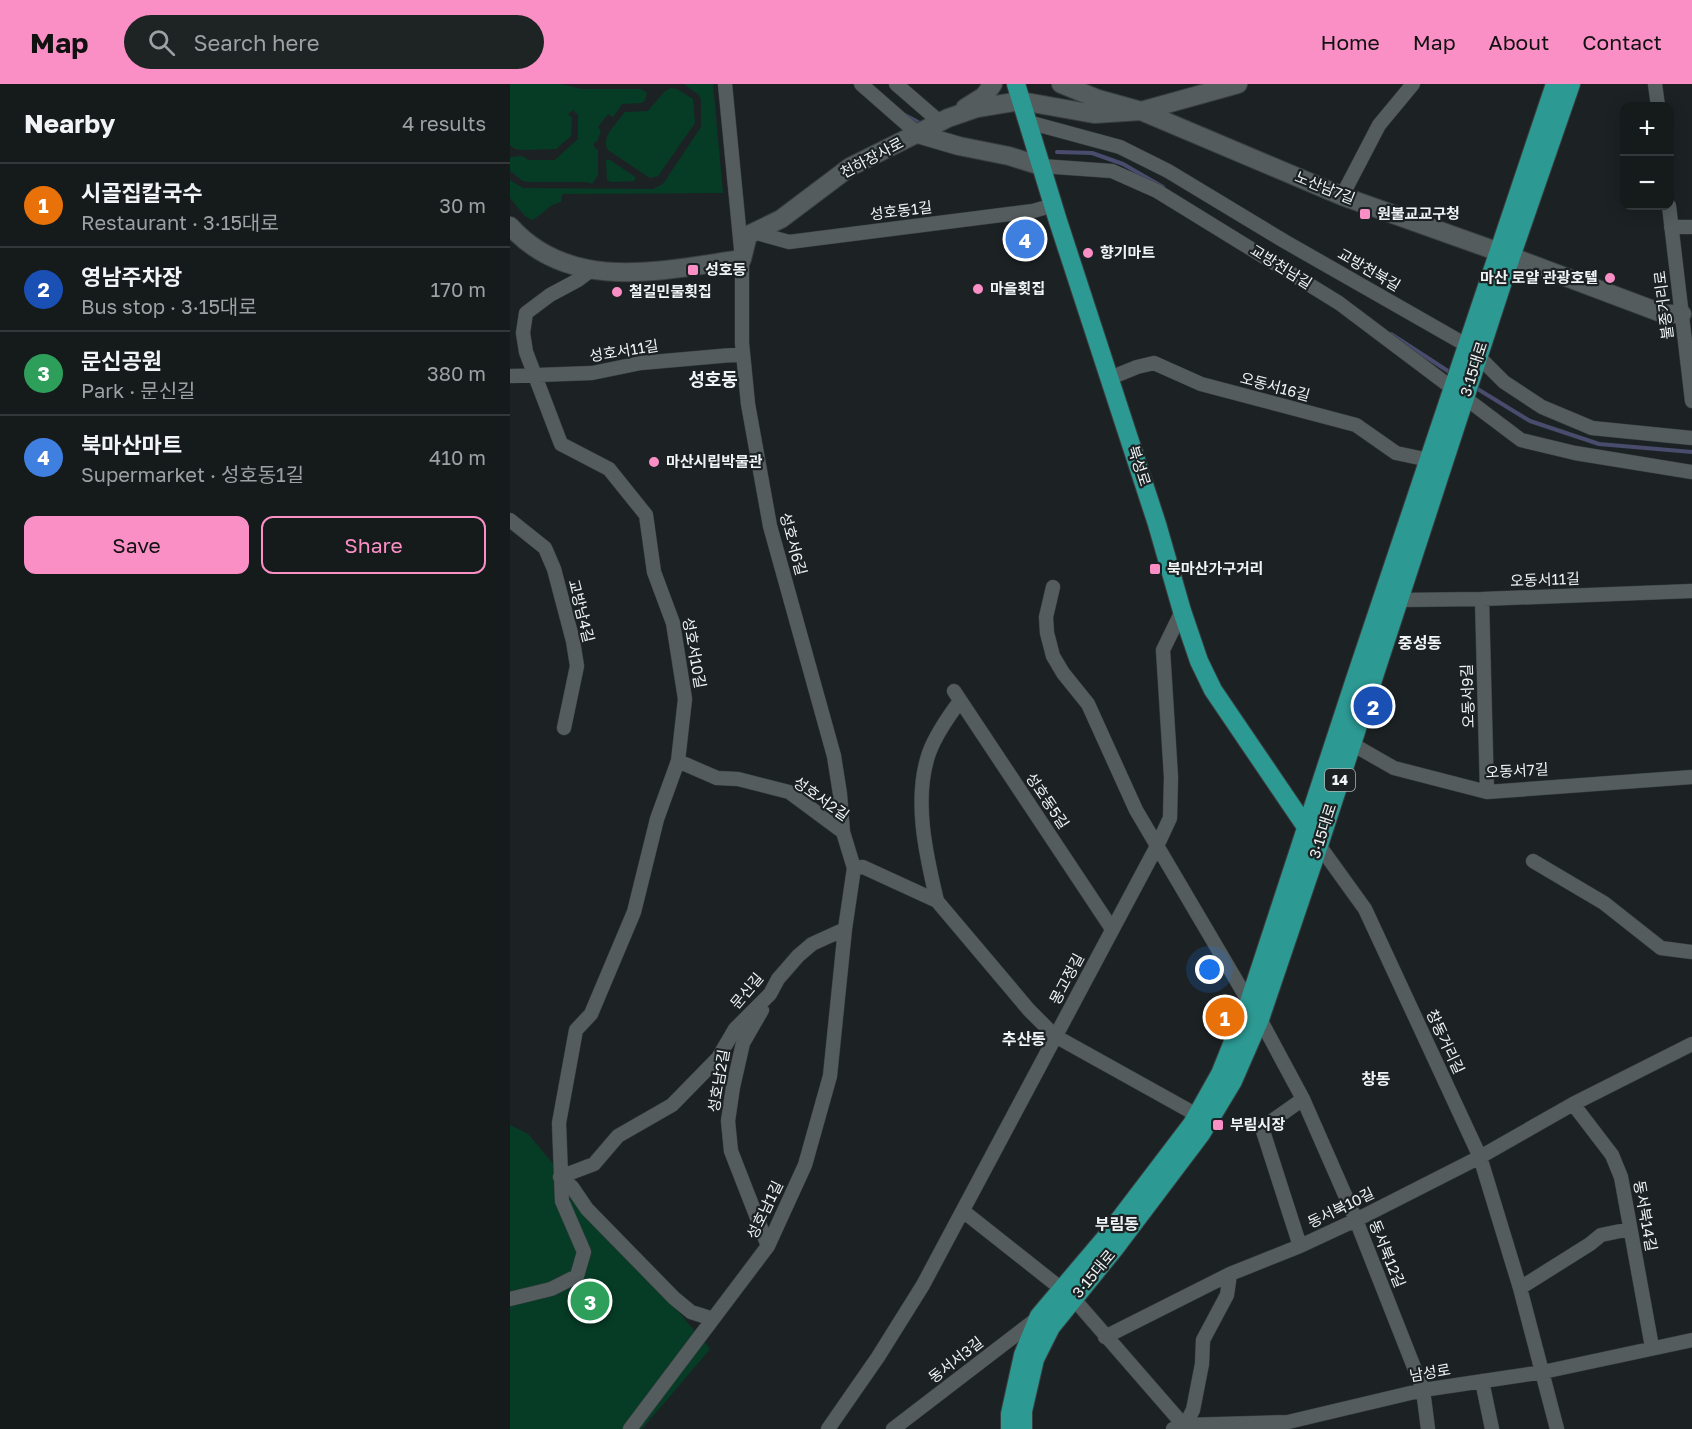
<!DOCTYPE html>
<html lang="en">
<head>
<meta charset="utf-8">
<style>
  :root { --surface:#151a1b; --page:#1e2324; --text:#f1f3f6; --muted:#9da1a3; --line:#34383a; --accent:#fa8fc6 }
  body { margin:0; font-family:"Golos Text","Noto Sans KR",sans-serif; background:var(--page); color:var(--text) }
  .controls { position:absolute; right:18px; top:18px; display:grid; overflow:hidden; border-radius:12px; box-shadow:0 3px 15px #0003 }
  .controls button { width:54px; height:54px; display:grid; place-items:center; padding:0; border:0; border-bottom:2px solid var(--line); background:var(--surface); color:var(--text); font:30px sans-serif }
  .you { position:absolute; left:700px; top:886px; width:21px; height:21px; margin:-15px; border:4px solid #fff; border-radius:50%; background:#1a73e8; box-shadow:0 0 0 9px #1a73e833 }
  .badge { display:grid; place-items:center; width:39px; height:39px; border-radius:50%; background:var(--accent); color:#fff; font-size:20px; font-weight:700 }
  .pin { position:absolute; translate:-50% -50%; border:3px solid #fff; box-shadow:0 2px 6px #0006 }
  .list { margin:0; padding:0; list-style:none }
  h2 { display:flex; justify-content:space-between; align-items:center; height:78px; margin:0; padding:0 24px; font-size:26px }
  h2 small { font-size:20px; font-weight:400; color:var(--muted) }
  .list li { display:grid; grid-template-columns:39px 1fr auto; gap:18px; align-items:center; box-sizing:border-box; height:84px; padding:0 24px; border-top:2px solid var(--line) }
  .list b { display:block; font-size:22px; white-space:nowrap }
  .list p { margin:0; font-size:20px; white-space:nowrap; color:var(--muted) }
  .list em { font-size:20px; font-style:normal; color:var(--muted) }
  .actions { display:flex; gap:12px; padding:18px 24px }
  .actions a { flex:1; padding:14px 0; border:2px solid var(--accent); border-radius:12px; text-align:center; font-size:21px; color:var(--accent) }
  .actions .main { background:var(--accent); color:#111 }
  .icon { flex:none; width:33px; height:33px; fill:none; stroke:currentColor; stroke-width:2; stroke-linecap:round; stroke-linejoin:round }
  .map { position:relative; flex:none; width:1182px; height:1345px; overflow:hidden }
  header { display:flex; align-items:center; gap:36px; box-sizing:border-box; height:84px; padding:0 30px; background:var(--accent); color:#111 }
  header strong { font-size:28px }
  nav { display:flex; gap:33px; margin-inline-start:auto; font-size:21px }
  .search { width:420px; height:54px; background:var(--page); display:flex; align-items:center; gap:15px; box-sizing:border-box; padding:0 21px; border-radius:33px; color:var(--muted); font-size:22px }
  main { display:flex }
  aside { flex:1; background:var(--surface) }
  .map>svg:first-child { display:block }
  .green { fill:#063c25 }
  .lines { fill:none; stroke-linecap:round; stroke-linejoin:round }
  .stream { stroke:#494c6c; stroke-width:4 }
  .street-casing { stroke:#393f40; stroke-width:15 }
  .secondary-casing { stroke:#393f40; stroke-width:20 }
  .primary-casing { stroke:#393f40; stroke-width:20 }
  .street { stroke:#545c5e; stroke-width:14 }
  .secondary { stroke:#545c5e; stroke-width:18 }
  .primary { stroke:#2c9992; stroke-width:18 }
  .poi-dot { fill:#fa8fc6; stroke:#1c2224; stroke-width:2 }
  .labels { text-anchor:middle; stroke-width:4.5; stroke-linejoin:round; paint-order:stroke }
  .shield { fill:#1c2224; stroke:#b0b4b6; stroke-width:1.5 }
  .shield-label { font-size:14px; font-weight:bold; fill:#eff3f4 }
  .street-label { font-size:15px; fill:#eff3f4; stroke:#1c2224 }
  .poi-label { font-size:15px; font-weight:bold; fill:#eff3f4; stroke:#1c2224; text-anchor:start }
  .neighbourhood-label { font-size:16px; font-weight:bold; fill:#eff3f4; stroke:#1c2224 }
  .quarter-label { font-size:18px; font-weight:bold; fill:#eff3f4; stroke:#1c2224 }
</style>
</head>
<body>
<header>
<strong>Map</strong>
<div class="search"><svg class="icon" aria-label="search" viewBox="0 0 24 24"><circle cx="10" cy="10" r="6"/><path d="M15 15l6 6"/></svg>Search here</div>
<nav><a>Home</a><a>Map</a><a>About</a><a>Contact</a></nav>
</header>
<main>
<aside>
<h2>Nearby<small>4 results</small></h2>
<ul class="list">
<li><span class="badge" style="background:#e8710a">1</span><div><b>시골집칼국수</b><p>Restaurant · 3·15대로</p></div><em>30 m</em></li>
<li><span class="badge" style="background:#1a4fb4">2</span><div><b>영남주차장</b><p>Bus stop · 3·15대로</p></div><em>170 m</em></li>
<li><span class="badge" style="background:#2e9e5b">3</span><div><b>문신공원</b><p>Park · 문신길</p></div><em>380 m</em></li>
<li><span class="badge" style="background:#3f7fe0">4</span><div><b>북마산마트</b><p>Supermarket · 성호동1길</p></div><em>410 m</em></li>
</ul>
<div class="actions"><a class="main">Save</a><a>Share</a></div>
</aside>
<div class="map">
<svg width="1182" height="1345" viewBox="0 0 1182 1345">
  <rect width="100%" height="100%" fill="#1c2224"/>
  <path class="green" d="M0,0H51L72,5H131L137,9L135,16L132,19L112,20L103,33L98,30L88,43L91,47L87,57L84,59V63L88,66V91L82,100L77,98H19L13,97L0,87V73L12,72L18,76H45L68,55V31L63,26L58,30L62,34L61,52L46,65L11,66L5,65L0,61Z
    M174,0H203L213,109L52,110L51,118C38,120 33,131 22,136L15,132L0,114V96L13,104L135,105H143L153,100L191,43V16L189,11Z
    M161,4L167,5L183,15L185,39L148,92L140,94L98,66C90,53 108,38 115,28L138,27L155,7Z
    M96,76H100L125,93V96L124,97L101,98L97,96Z
    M0,1041L18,1050L200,1265L132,1345H0Z"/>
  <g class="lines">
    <path class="stream" d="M395,31L408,38
      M547,68L582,69L613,80L653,103
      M881,250L941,289
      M966,304L1020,337L1089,360L1182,368"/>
    <g class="street-casing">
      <path id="street" d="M215,0L232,175V259L238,320L260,442L324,672L330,710L333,748
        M351,0L408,50
        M386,0L431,39
        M1145,0L1148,22
        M518,38L610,63L658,87L774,157L958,262L994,298L1032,323L1082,344L1182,354
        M531,82L602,87L647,107L829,219L1011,356L1065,369L1182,388
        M832,112L869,41L903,0
        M1159,122L1182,317
        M1161,143H1182
        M243,148L279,158L523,127L544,121
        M0,292L82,289L131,279L233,270
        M600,294L627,283L644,279L691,300L846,341L886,369L919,376
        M0,436L35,464L44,485L63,557L67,582L54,644
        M543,503L536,533L537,549L543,572L553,589L578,620L626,726L739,918
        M972,515L977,708
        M889,516L972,515L1182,507
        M444,607L602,845
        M842,660L884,684L977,708L1182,693
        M806,757L855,825L970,1073L1010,1204L1047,1345
        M1023,777L1094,819L1151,864L1182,868
        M344,784L353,783L427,817L519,926L545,952L687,1031
        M427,817C416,771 403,715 419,669C426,650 438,633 450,617
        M252,926L233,959L223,1003L218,1037L221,1067L258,1162
        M750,935L793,1015L846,1136L913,1306L918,1345
        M1063,1020L1102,1071L1111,1093L1142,1263
        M50,1093L84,1080L108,1052L162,1021L208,974L225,945L260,910L268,895L288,872L302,860L335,845
        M50,1093L62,1103L77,1125L164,1214L181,1228L203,1235
        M453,1127L563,1214L677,1345
        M790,1162L752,1044L793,1015
        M1010,1204L1080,1160L1091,1151L1120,1145
        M0,1215L41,1205L67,1192L74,1168L52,1117L49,1039L66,946L81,930L124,828L147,735L168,677L175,615L163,539L144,488L136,431L99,385L51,360L16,268L13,249L16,229L40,211L68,196L80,187
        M595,1253L720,1190L790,1162L846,1136L970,1073L1063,1020L1182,960
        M972,1297L982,1345
        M675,1341L683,1326L692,1280L693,1256L717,1211L720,1190
        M120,1345L258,1162L295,1081L320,992L335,845L344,784L333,748L279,708L228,695L207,694L168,677
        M318,1345L368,1273L413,1201L647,762L660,734L661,693L653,566L672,527
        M383,1345L529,1233
        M663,1345L675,1341L778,1338L913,1306L1033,1288L1182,1256"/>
    </g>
    <g class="secondary-casing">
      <path id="secondary" d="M551,0L588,15L631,27L832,112L989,168L1154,230H1172
        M455,24L474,12L483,0
        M408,50L449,62L499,72L531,82
        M0,142C61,210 153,186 232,175L238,151L271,135L340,83L438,34L467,24L511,17L584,30L631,27L728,0"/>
    </g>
    <g class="primary-casing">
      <path id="primary" d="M506,0L548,137L647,440L672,527L689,577L703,606L796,743
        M500,1345V1330L513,1271L529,1232L596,1153L682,1040L710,990L739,918L844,598L1045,0
        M513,1345V1327L525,1275L541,1243L605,1164L691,1050L723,997L750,935L809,761L1001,173L1061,0"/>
    </g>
    <use href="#street" class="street"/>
    <use href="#secondary" class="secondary"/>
    <use href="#primary" class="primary"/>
  </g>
  <g class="poi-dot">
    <rect x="849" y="124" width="12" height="12" rx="3"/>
    <circle cx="578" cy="169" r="6"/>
    <rect x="177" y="180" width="12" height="12" rx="3"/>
    <circle cx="1100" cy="194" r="6"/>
    <circle cx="468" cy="205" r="6"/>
    <circle cx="107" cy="208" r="6"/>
    <circle cx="144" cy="378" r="6"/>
    <rect x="639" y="479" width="12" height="12" rx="3"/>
    <rect x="702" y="1035" width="12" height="12" rx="3"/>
  </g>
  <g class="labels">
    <rect class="shield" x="815" y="685" width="30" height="22" rx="4.5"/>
    <g class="shield-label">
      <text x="830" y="701">14</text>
    </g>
    <g class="street-label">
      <text transform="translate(362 74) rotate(-28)" y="5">천하장사로</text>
      <text transform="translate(815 104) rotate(22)" y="5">노산남7길</text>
      <text transform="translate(391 127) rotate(-7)" y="5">성호동1길</text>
      <text transform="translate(771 183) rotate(32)" y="5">교방천남길</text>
      <text transform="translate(859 186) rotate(30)" y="5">교방천북길</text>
      <text transform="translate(1154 221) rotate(-97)" y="5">불종거리로</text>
      <text transform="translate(114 267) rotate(-9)" y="5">성호서11길</text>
      <text transform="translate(964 285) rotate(-72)" y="5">3·15대로</text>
      <text transform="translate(765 303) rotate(15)" y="5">오동서16길</text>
      <text transform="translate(629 382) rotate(72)" y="5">북성로</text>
      <text transform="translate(283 460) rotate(75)" y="5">성호서6길</text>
      <text transform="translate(1035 496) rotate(-2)" y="5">오동서11길</text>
      <text transform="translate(71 527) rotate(76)" y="5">교방남4길</text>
      <text transform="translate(184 569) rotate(80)" y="5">성호서10길</text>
      <text transform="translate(958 612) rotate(-92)" y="5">오동서9길</text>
      <text transform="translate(1007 687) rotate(-3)" y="5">오동서7길</text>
      <text transform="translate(311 715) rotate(35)" y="5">성호서2길</text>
      <text transform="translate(537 717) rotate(56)" y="5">성호동5길</text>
      <text transform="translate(813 747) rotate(-72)" y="5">3·15대로</text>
      <text transform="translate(557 895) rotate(-62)" y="5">몽고정길</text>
      <text transform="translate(237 907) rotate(-50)" y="5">문신길</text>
      <text transform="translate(935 958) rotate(65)" y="5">창동거리길</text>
      <text transform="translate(209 997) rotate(-80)" y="5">성호남2길</text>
      <text transform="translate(831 1124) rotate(-26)" y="5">동서북10길</text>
      <text transform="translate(255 1126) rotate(-64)" y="5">성호남1길</text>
      <text transform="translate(1135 1132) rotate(80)" y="5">동서북14길</text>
      <text transform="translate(877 1170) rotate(68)" y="5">동서북12길</text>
      <text transform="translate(584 1190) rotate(-50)" y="5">3·15대로</text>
      <text transform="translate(446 1276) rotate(-38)" y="5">동서서3길</text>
      <text transform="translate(920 1289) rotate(-10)" y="5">남성로</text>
    </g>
    <g class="poi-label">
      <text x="867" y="135">원불교교구청</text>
      <text x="590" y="174">향기마트</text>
      <text x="195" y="191">성호동</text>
      <text x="1088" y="199" text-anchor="end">마산 로얄 관광호텔</text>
      <text x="480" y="210">마을횟집</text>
      <text x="119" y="213">철길민물횟집</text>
      <text x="156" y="383">마산시립박물관</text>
      <text x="657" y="490">북마산가구거리</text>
      <text x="720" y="1046">부림시장</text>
    </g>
    <g class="neighbourhood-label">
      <text x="910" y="565">중성동</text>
      <text x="514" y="961">추산동</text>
      <text x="866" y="1001">창동</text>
      <text x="607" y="1146">부림동</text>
    </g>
    <g class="quarter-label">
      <text x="203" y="302">성호동</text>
    </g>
  </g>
</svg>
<div class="controls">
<button>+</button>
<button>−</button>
</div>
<div class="you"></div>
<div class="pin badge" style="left:715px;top:933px;background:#e8710a">1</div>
<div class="pin badge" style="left:863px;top:622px;background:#1a4fb4">2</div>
<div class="pin badge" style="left:80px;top:1217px;background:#2e9e5b">3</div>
<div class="pin badge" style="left:515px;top:155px;background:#3f7fe0">4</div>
</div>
</main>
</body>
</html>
